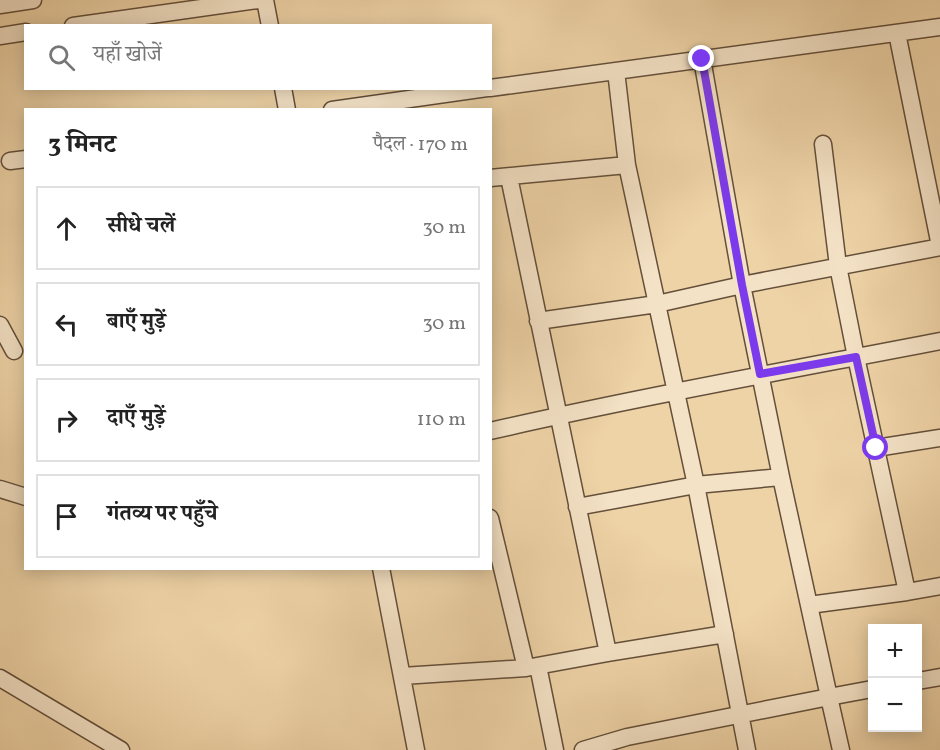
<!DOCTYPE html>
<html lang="hi">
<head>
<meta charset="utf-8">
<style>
  :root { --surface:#fff; --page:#f2f2f2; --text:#222; --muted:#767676; --line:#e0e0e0 }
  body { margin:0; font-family:Vollkorn,"Noto Serif Devanagari",serif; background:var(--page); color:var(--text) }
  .controls { position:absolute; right:18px; bottom:18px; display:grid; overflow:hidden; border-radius:0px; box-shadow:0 3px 15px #0003 }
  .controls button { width:54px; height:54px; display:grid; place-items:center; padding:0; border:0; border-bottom:2px solid var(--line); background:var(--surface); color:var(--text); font:30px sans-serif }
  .stop { position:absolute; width:18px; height:18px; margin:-14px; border:4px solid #7c3aed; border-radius:50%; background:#fff }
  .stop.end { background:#7c3aed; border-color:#fff; box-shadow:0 2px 6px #0008 }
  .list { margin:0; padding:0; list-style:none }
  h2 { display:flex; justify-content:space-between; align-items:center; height:78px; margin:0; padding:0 24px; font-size:26px }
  h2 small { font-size:20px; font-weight:400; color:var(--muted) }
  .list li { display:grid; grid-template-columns:39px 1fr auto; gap:18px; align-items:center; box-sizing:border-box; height:84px; margin:0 12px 12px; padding:0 12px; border:2px solid var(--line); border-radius:0px }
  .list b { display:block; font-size:22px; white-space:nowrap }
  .list em { font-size:20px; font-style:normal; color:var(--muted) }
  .icon { flex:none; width:33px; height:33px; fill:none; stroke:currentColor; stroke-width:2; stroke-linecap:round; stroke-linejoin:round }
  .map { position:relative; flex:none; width:940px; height:750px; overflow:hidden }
  .search { position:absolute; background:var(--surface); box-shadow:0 3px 15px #0003; left:24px; top:24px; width:468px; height:66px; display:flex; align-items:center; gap:15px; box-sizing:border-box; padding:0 21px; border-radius:0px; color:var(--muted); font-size:22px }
  .panel { position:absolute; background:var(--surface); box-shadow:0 3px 15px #0003; left:24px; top:108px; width:468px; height:462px; border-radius:0px }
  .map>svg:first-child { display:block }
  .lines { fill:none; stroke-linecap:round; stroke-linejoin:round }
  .street-casing { stroke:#644f3a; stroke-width:19 }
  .street { stroke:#f4e2c6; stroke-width:16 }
  .route { stroke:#7c3aed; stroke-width:8 }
</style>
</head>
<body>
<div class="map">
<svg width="940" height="750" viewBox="0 0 940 750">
  <rect width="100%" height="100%" fill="#eed3a7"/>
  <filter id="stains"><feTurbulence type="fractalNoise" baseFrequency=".00333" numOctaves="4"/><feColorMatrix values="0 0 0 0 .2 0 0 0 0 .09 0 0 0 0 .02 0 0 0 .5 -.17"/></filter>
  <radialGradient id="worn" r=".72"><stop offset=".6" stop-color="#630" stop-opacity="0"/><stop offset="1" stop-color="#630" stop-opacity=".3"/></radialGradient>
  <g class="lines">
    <g class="street-casing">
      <path id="street" d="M265,0L270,26
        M0,5L33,0
        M73,26L258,0
        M897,33L940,246
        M0,36L26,32
        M616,71L627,165L696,485L747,750
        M283,88L287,110
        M490,88L940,27
        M332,110L487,88
        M823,144L838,266L856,357L907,592
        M10,161L26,159
        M509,177L608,653
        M490,178L627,165
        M538,321L657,304L742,285L940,247
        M0,325L14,351
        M490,431C639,397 790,370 940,341
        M876,448L940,438
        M0,489L26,497
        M577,507L696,485L781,477
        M490,518L526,668
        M381,568L416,750
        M809,605L907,592L940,586
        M538,666L555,750
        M402,676L526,668L608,653L725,634
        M0,678L121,750
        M918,681L940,677
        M583,750L627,737L829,697L781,477L742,285L702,59
        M841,750L829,697L872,689"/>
    </g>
    <use href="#street" class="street"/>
  </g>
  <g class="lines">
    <path class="route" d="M702,59L742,285L760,374L856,357L876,448"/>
  </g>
  <rect width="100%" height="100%" filter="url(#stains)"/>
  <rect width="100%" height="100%" fill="url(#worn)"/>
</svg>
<div class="controls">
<button>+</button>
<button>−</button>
</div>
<div class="stop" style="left:876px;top:448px"></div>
<div class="stop end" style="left:702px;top:59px"></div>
<div class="search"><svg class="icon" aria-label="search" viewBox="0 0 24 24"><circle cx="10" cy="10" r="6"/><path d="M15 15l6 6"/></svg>यहाँ खोजें</div>
<section class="panel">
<h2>3 मिनट<small>पैदल · 170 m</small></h2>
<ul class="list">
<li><svg class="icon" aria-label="ahead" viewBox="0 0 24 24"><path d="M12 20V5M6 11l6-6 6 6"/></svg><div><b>सीधे चलें</b></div><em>30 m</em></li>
<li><svg class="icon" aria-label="left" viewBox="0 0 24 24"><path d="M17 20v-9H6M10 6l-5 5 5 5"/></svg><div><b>बाएँ मुड़ें</b></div><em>30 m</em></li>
<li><svg class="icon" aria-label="right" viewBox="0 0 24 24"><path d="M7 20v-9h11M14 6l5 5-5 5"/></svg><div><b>दाएँ मुड़ें</b></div><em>110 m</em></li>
<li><svg class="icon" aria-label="arrive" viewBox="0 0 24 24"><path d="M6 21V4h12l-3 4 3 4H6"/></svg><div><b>गंतव्य पर पहुँचे</b></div></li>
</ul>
</section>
</div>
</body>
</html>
